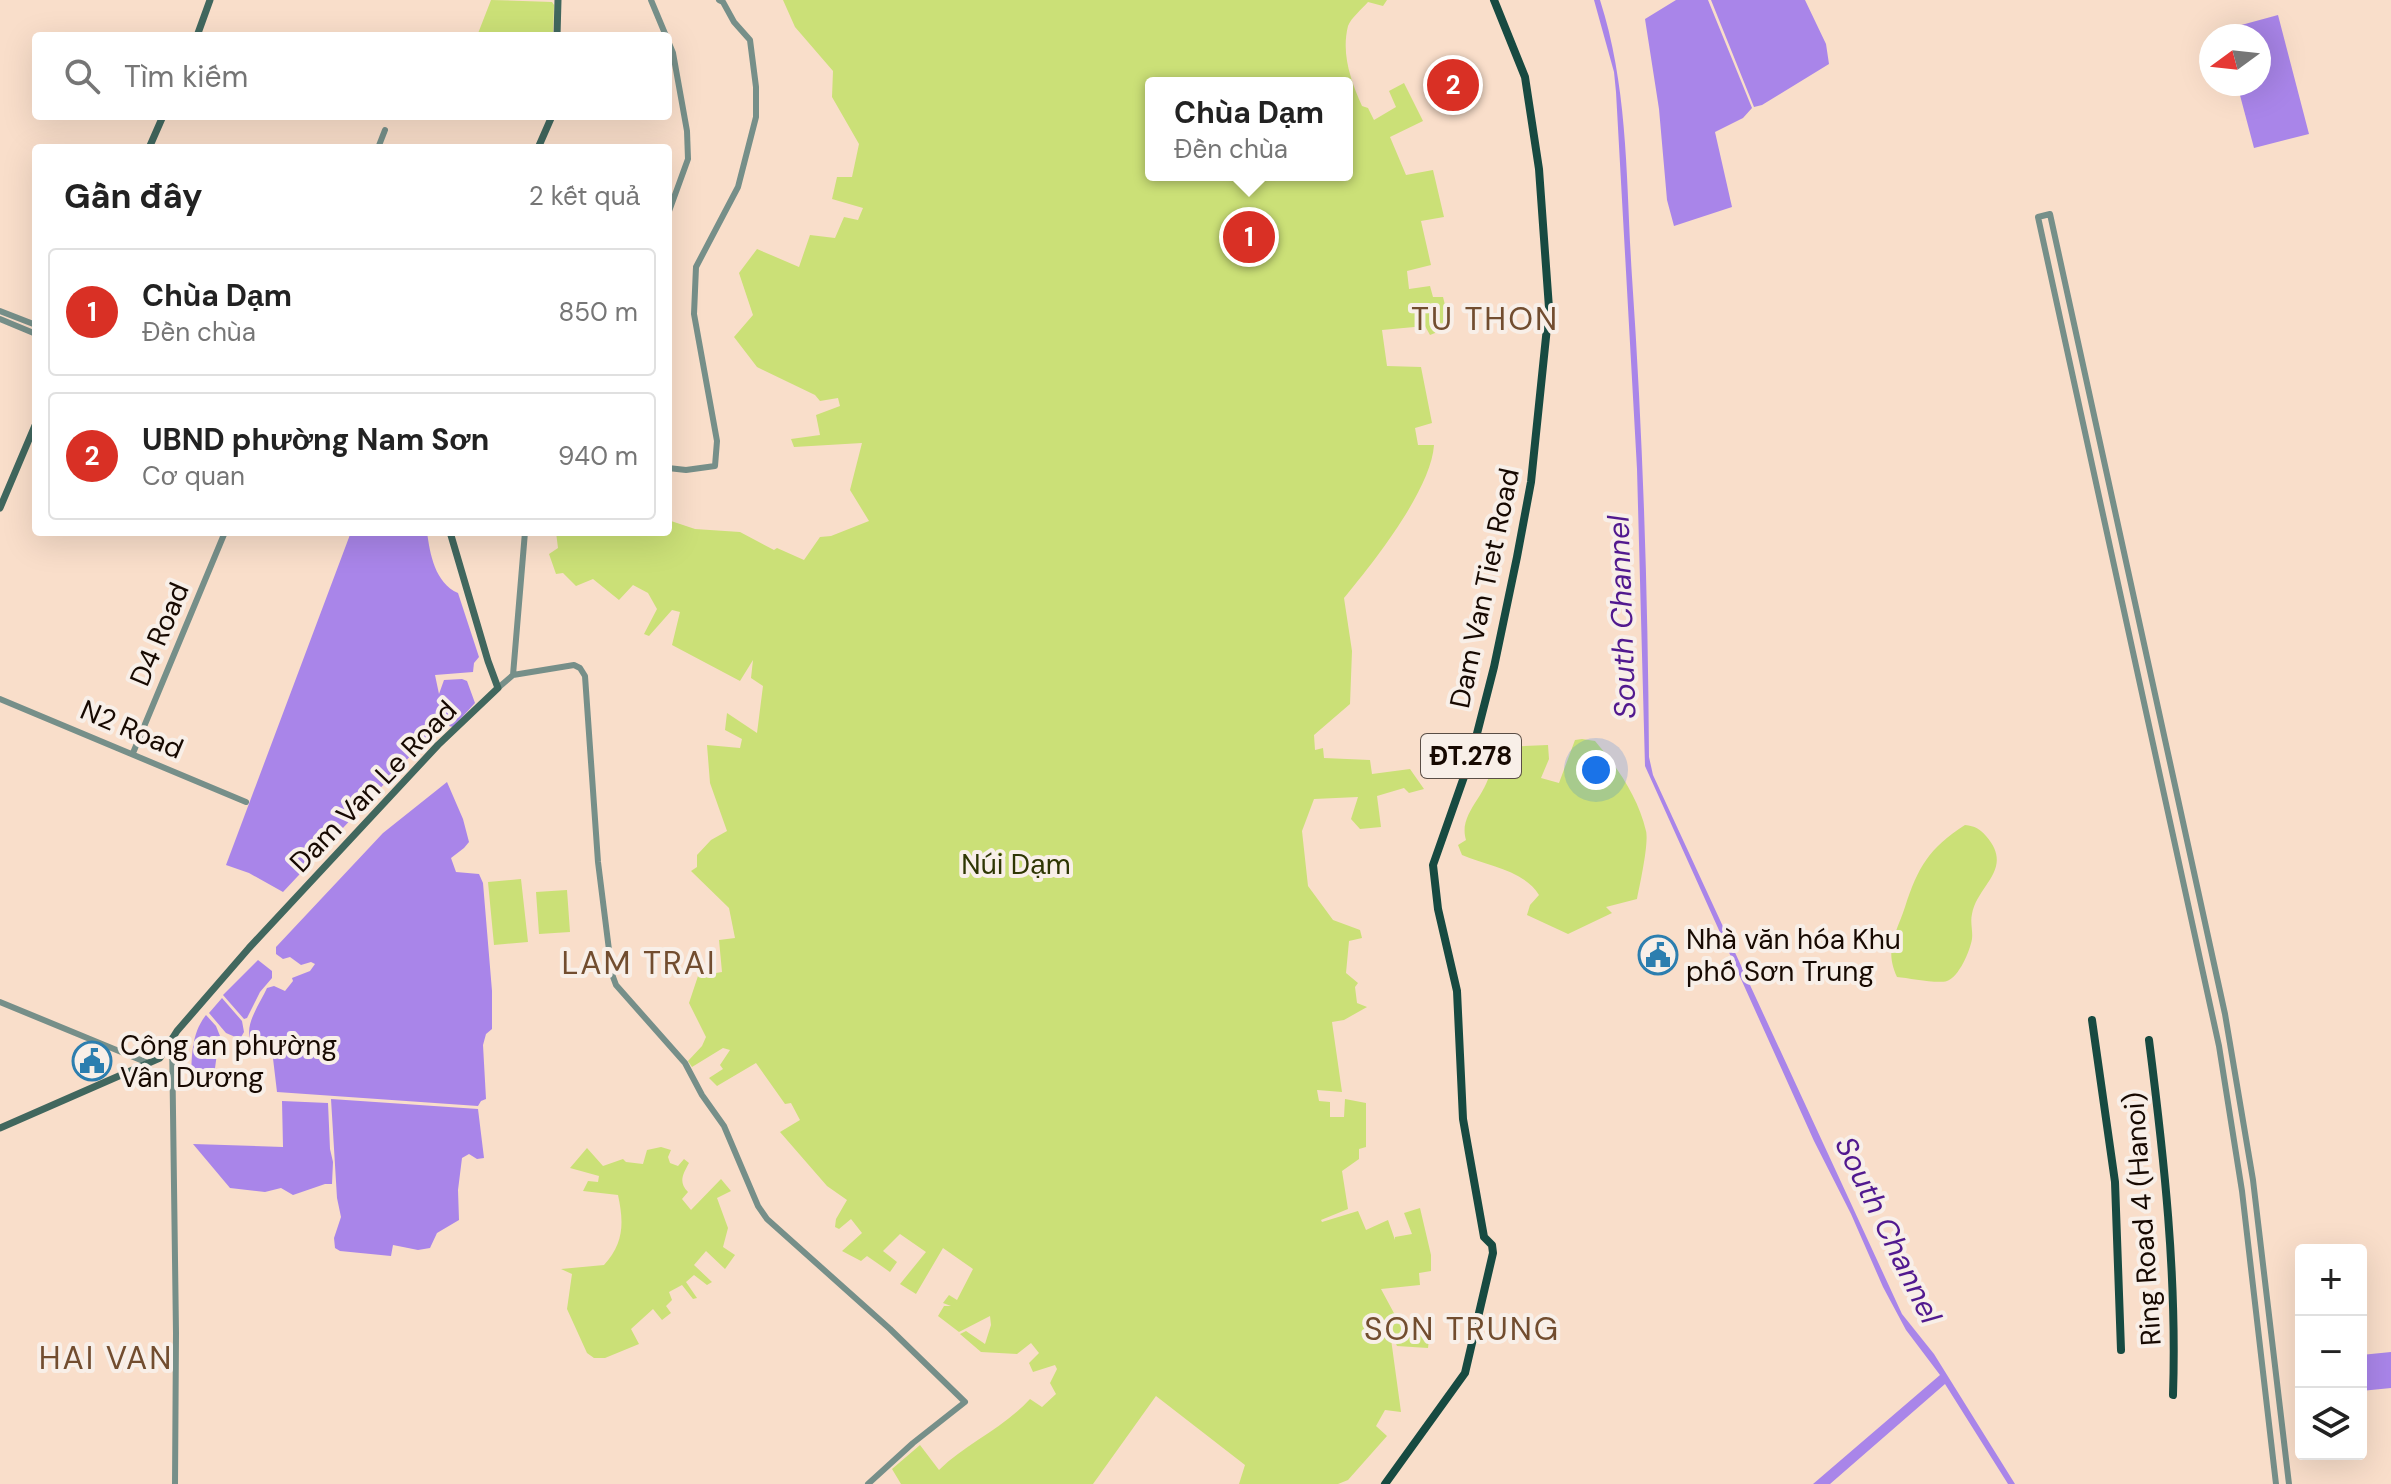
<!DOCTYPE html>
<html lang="vi">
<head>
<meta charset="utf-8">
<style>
  :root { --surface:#fff; --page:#f2f2f2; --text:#222; --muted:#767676; --line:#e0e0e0; --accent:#d93025 }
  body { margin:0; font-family:"DM Sans",sans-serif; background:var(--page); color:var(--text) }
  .controls { position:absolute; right:24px; bottom:24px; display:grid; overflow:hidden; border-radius:8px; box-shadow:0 8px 32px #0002 }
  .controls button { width:72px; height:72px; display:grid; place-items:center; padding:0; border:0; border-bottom:2px solid var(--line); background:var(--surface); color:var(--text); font:40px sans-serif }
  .compass { position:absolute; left:2199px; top:24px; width:72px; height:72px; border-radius:50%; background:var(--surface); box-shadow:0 8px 32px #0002; rotate:255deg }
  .you { position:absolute; left:1596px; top:770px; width:28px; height:28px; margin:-20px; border:6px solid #fff; border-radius:50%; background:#1a73e8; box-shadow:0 0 0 12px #1a73e833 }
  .badge { display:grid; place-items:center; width:52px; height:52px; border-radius:50%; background:var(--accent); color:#fff; font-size:26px; font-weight:700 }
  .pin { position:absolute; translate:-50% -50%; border:4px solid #fff; box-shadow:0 2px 8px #0006 }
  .popup { position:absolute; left:1145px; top:77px; width:208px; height:104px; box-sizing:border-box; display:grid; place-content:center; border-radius:8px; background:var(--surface); filter:drop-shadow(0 2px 6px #0005); font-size:26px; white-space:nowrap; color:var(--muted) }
  .popup b { font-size:30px; color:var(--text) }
  .popup::after { content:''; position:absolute; left:50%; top:100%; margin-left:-16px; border:16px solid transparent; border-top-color:var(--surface) }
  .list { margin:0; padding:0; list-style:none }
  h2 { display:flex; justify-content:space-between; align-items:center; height:104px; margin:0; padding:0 32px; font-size:34px }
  h2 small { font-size:26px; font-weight:400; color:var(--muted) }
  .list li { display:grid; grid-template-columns:52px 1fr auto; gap:24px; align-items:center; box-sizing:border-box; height:128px; margin:0 16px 16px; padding:0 16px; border:2px solid var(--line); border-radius:8px }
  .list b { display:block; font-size:30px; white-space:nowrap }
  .list p { margin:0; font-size:26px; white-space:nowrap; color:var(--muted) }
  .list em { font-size:26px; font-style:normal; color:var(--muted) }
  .icon { flex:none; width:44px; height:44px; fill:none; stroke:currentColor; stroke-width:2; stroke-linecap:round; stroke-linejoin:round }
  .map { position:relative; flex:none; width:2391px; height:1484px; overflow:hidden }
  .search { position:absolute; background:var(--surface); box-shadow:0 8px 32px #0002; left:32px; top:32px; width:640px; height:88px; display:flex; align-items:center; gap:20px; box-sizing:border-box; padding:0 28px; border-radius:8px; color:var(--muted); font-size:30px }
  .panel { position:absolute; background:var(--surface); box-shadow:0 8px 32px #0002; left:32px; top:144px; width:640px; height:392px; border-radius:8px }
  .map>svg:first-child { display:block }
  .green { fill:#cbe077; fill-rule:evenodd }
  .water { fill:#a985e9 }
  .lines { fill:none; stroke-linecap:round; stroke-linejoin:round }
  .tertiary { stroke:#768f89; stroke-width:6 }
  .secondary { stroke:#41675e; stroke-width:7 }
  .primary { stroke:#174a41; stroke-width:8 }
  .labels { text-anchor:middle; stroke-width:8; stroke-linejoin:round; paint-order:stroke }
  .shield { fill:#f8efe8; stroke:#5a4e46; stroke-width:2 }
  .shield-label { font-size:26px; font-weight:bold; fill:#170901 }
  .street-label { font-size:28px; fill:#170901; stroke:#f8efe8 }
  .park-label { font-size:28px; fill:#2e3603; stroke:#f8efe8 }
  .poi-label { font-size:28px; fill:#170901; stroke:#f8efe8; text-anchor:start }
  .water-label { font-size:30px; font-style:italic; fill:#51198f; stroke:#f8efe8 }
  .quarter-label { font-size:32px; letter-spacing:2px; fill:#724d2f; stroke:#f8efe8 }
</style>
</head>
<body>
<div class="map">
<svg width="2391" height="1484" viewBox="0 0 2391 1484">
  <rect width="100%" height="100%" fill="#f9deca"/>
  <path class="green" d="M491,0L552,2L554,5L553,36H477Z
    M783,0H1387L1383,6L1368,2C1362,9 1351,18 1348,26C1341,54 1351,81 1362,106L1368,108L1374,120L1396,107L1389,91L1404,83L1423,121L1390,137L1406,175L1433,170L1444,217L1421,221L1431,265L1407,271L1409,289L1430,286L1433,297H1443L1448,317L1435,333L1430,335L1425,326L1382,330L1387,366L1421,367L1432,423L1415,428L1418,445H1434C1431,490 1373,563 1344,598L1352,651L1350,704L1314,735L1315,750L1323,748L1324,758L1370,760L1372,774L1410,769L1424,789L1409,793L1404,788L1377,796L1381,827L1360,829L1351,819L1358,797L1314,799L1302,831L1308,886L1333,920L1360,930L1362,938L1349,941L1346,973L1358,983L1355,987L1357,1003L1367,1007L1344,1020L1332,1022L1342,1092L1317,1090L1319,1101L1330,1102V1117H1344L1345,1099L1366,1103V1147L1359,1149V1159L1342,1171L1348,1209L1321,1220L1322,1222L1358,1211L1366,1230L1388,1220L1395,1240V1237L1412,1234L1404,1213L1420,1208L1431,1255V1271L1419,1273L1420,1285L1381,1289L1403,1330L1431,1323L1428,1348L1397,1346L1394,1339H1391L1401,1412L1385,1410L1376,1426L1387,1436L1348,1480L1338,1484H1239L1245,1465L1156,1396L1093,1484H901L892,1469L920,1445L939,1470C967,1443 1004,1428 1030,1399L1042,1407L1056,1394L1050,1383L1057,1369L1055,1365L1033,1372L1029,1363L1039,1353L1031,1343L1017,1354L981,1352L960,1334L966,1331L985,1344L991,1325L990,1316L959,1332L938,1316L944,1306H951L943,1303L949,1295L957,1300L973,1269L943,1248L916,1294L900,1284L926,1252L900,1234L883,1251L897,1262L890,1272L867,1256L861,1261L842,1251L862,1233L851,1219L839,1229L835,1227L836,1219L847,1200L827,1186L780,1132L800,1120L791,1103L785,1104L756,1063L717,1086L709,1078L723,1069L720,1065L730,1050L723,1048L692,1067L688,1061L702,1046L706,1037L689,1003L698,976L722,972L719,940L735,938L729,908L691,871L697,867V855L711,840L727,831L710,783L707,745L740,748L742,739L725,730L727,713L757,733L763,686L751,678L753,660L740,681L672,645L680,612L672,610L649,636L644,634L657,609L648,593L633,585L619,600L593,579L576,586L563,573L556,574L549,554L558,548L556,532H668V520L695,529L740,532L774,550L777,548L804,560L820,537L831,536L869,521L850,490L862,443L794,447L791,439L820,435L816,415L840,406L838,398L820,401L815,395L757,367L734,337L753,315L739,273L757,249L799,267L810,235L835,238L844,217L858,220L863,208L832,199L837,177H852L859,144L832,97L833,71L795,27ZM1151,83H1347V175H1151Z
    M1582,739L1595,741C1618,768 1638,797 1646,831C1649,843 1640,884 1637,899L1606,907L1612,913L1568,934L1527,915L1530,905L1539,895C1524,870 1487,866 1462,855L1458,845L1466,840C1457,811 1494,792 1490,762L1480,750L1482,748L1548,745L1549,759L1541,778L1559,783L1575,740Z
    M1965,825C1975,826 1980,829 1986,836C2015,869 1977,885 1972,914C1970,922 1973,931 1972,939C1970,951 1959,977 1947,981C1937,984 1909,978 1897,977C1884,949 1896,934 1905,907C1918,867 1929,848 1965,825Z
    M521,879L528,942L494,945L488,882Z
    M567,890L570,932L539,934L536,892Z
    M661,1147L671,1150L668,1157L670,1163L678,1166L684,1159L689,1163C683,1174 678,1182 688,1192L682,1199L691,1210L721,1179L731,1191L717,1198L728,1228L723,1247L735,1255L725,1269L706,1251L694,1265L712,1282L707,1285L694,1275L686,1282L697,1298L693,1299L682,1285L669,1292L672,1300L666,1306L671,1313L662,1320L653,1309L631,1329L639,1344L605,1358H594L587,1353L567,1309L572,1274L561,1269L604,1265C624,1243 624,1223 618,1195L583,1191L588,1181L598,1182L599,1176L570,1168L587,1148L603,1166L623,1159L626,1162L643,1164L647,1150Z"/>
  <path class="water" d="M1594,0H1600C1629,90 1626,184 1632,277C1643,437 1648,596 1649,757L1653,775L1902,1314L1934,1354L2015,1484H2008L1945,1384L1830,1484H1813L1940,1375L1906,1330L1883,1287L1851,1214L1814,1141L1645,766L1637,469L1616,92L1614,72Z
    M1676,0H1708L1752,108L1743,118L1715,132L1732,207L1674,226L1667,200L1659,109L1645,19Z
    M1711,0H1805L1826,44L1829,64L1762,105L1754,107Z
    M2278,15L2309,134L2254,148L2237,84H2259V36H2224L2223,30Z
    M351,532H427C430,554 435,583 458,593L479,657L474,663L473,672L435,675L439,694L444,680L462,679L467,681L475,703L453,727L449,726L444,714L445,719L283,892L249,873L226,865Z
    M447,782L463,819L469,842L464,848L451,858L456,872L479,874L483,883L492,991V1029L486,1034L483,1045L486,1099L481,1101L478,1106L277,1092L272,1050L266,1045L253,1044C241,1028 260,1004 267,988L274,986L285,991L293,981L292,978L310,971L315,964L311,962L301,965L290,957L283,959L276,954V947L383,833Z
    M258,960L272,971V978L260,992L247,1018L244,1019L223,995Z
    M222,998L242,1021L244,1032L240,1039L226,1033L209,1013Z
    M206,1015L216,1026L222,1041L218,1046L213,1083L191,1080C192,1056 191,1034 206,1015Z
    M331,1099L478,1109L484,1158L477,1159L469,1154L462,1158L458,1190L459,1220L437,1233L430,1248L418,1250L393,1245L391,1256L340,1251L335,1248L334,1238L341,1217L337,1198Z
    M282,1101L328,1103L330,1149L333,1162L332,1184H325L293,1195L281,1188L265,1192L230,1188L193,1144L283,1147Z
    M2391,1352V1388L2361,1391V1355Z"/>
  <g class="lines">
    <path class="tertiary" d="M651,0L666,36
      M668,41L673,53L687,131L688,159L668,214
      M378,148L385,130
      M0,311L36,325
      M0,319L36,334
      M668,468L686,470L715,466L717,441L694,314L696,267L738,187L756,117V87L750,40L734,22L723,2L719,0
      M513,675L574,665L580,668L585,676L598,862L612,974L616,985L685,1063L702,1095L724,1126L758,1206L767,1219L890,1329L965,1402L913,1443L868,1484
      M498,688L513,675L525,532
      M0,699L246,802
      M133,753L225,532
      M0,1002L148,1063
      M172,1038L176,1333L175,1484
      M2276,1484L2242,1191L2219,1046L2038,217L2050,214L2225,1014L2253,1180L2289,1484"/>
    <path class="secondary" d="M197,36L210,0
      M557,36L558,0
      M149,148L163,116
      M538,148L552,116
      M0,508L36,423
      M0,1128L160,1058L177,1031L249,948L438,745L498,688L488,661L450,532"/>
    <path class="primary" d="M2092,1020L2115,1182L2121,1350
      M2149,1040C2164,1158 2177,1275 2173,1395
      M1385,1484L1465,1373L1493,1253L1492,1245L1484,1237L1463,1119L1457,991L1438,909L1433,865L1471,757L1494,667L1517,557L1531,482L1549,308L1539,169L1525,77L1494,0"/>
  </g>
  <defs>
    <g id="civic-ring" transform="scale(2)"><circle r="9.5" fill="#f8efe8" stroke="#2c7eaf" stroke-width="1.5"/><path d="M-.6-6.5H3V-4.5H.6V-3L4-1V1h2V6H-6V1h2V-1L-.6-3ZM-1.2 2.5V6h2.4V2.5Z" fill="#2c7eaf"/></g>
  </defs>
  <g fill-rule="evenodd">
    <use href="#civic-ring" x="1658" y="955"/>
    <use href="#civic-ring" x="92" y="1061"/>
  </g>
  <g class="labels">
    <rect class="shield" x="1421" y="734" width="100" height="44" rx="6"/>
    <g class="shield-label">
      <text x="1471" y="765">ĐT.278</text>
    </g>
    <g class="street-label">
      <text transform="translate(1484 588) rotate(-78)" y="10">Dam Van Tiet Road</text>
      <text transform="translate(159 634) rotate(-67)" y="10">D4 Road</text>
      <text transform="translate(132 729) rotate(23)" y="10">N2 Road</text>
      <text transform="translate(373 786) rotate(-46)" y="10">Dam Van Le Road</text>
      <text transform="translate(2142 1219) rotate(-94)" y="10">Ring Road 4 (Hanoi)</text>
    </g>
    <g class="park-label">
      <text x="1016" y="874">Núi Dạm</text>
    </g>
    <g class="poi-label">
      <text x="1686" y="949">Nhà văn hóa Khu<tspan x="1686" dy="32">phố Sơn Trung</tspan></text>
      <text x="120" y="1055">Công an phường<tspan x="120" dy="32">Vân Dương</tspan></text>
    </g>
    <g class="water-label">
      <text transform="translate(1622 617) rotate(-92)" y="10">South Channel</text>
      <text transform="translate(1888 1230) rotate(64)" y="10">South Channel</text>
    </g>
    <g class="quarter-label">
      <text x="1485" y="330">TU THON</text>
      <text x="639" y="974">LAM TRAI</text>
      <text x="1462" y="1340">SON TRUNG</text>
      <text x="106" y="1369">HAI VAN</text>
    </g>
  </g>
</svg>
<div class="controls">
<button>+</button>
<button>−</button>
<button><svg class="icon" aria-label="layers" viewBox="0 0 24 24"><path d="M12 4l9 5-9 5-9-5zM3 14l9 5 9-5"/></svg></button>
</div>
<svg class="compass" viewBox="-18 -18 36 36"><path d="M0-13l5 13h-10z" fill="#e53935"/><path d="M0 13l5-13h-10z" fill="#767676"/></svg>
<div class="you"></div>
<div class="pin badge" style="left:1249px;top:237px">1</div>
<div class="popup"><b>Chùa Dạm</b>Đền chùa</div>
<div class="pin badge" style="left:1453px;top:85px">2</div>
<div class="search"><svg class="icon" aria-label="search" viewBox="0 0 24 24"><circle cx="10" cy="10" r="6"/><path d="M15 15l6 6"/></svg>Tìm kiếm</div>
<section class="panel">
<h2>Gần đây<small>2 kết quả</small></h2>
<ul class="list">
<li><span class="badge">1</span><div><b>Chùa Dạm</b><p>Đền chùa</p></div><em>850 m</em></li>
<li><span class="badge">2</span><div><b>UBND phường Nam Sơn</b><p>Cơ quan</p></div><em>940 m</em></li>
</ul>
</section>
</div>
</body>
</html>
